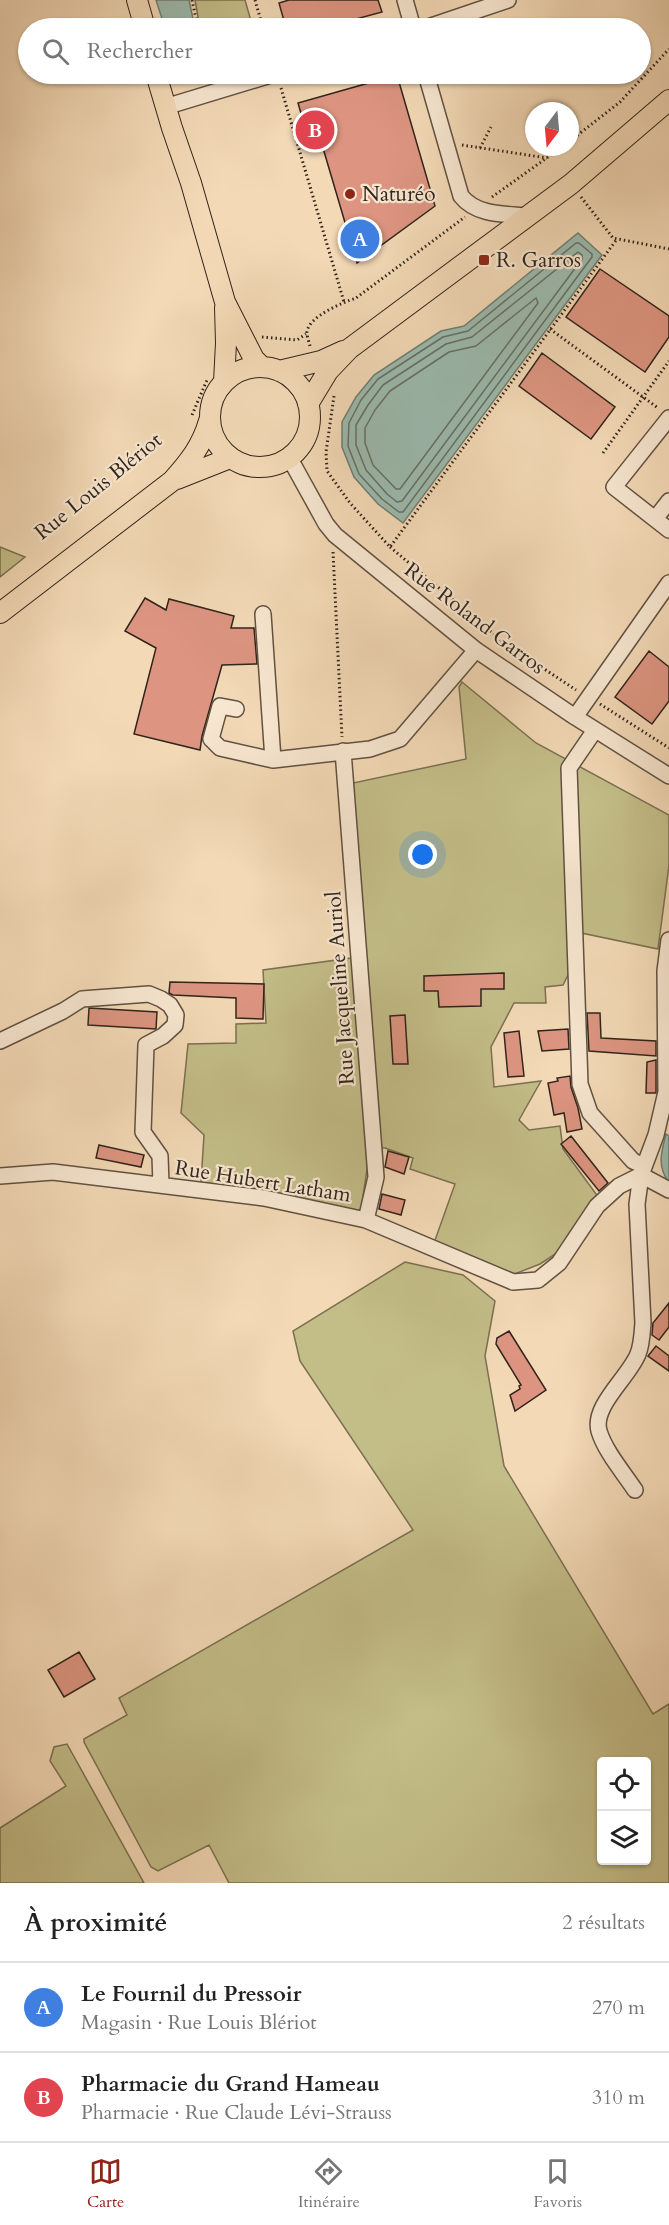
<!DOCTYPE html>
<html lang="fr">
<head>
<meta charset="utf-8">
<style>
  :root { --surface:#fff; --page:#f2f2f2; --text:#222; --muted:#767676; --line:#e0e0e0; --accent:#8f2418 }
  body { margin:0; font-family:Cardo,serif; background:var(--page); color:var(--text) }
  .controls { position:absolute; right:18px; bottom:18px; display:grid; overflow:hidden; border-radius:6px; box-shadow:0 2px 4px #0004 }
  .controls button { width:54px; height:54px; display:grid; place-items:center; padding:0; border:0; border-bottom:2px solid var(--line); background:var(--surface); color:var(--text); font:30px sans-serif }
  .compass { position:absolute; left:525px; top:102px; width:54px; height:54px; border-radius:50%; background:var(--surface); box-shadow:0 2px 4px #0004; rotate:196deg }
  .you { position:absolute; left:423px; top:855px; width:21px; height:21px; margin:-15px; border:4px solid #fff; border-radius:50%; background:#1a73e8; box-shadow:0 0 0 9px #1a73e833 }
  .badge { display:grid; place-items:center; width:39px; height:39px; border-radius:50%; background:var(--accent); color:#fff; font-size:20px; font-weight:700 }
  .pin { position:absolute; translate:-50% -50%; border:3px solid #fff; box-shadow:0 2px 6px #0006 }
  .list { margin:0; padding:0; list-style:none }
  h2 { display:flex; justify-content:space-between; align-items:center; height:78px; margin:0; padding:0 24px; font-size:26px }
  h2 small { font-size:20px; font-weight:400; color:var(--muted) }
  .list li { display:grid; grid-template-columns:39px 1fr auto; gap:18px; align-items:center; box-sizing:border-box; height:90px; padding:0 24px; border-top:2px solid var(--line) }
  .list b { display:block; font-size:22px; white-space:nowrap }
  .list p { margin:0; font-size:20px; white-space:nowrap; color:var(--muted) }
  .list em { font-size:20px; font-style:normal; color:var(--muted) }
  .icon { flex:none; width:33px; height:33px; fill:none; stroke:currentColor; stroke-width:2; stroke-linecap:round; stroke-linejoin:round }
  .map { position:relative; flex:none; width:669px; height:1883px; overflow:hidden }
  .search { position:absolute; background:var(--surface); box-shadow:0 2px 4px #0004; left:18px; right:18px; top:18px; height:66px; display:flex; align-items:center; gap:15px; box-sizing:border-box; padding:0 21px; border-radius:33px; color:var(--muted); font-size:22px }
  .sheet { height:258px; background:var(--surface) }
  nav { display:flex; justify-content:space-around; align-items:center; box-sizing:border-box; height:84px; border-top:2px solid var(--line); background:var(--surface); font-size:16px; color:var(--muted) }
  nav a { display:grid; justify-items:center; gap:3px }
  nav .on { color:var(--accent) }
  .map>svg:first-child { display:block }
  .green { fill:#c3bd88; stroke:#7a7052; stroke-width:1.5; fill-rule:evenodd }
  .water { fill:#9bbaae; stroke:#707e73; stroke-width:1.5 }
  .lines { fill:none; stroke-linecap:round; stroke-linejoin:round }
  .shore { stroke:#666f64; stroke-width:1.5 }
  .building { fill:#dd9581; stroke:#30241b; stroke-width:1.5 }
  .minor-casing { stroke:#615142; stroke-width:18 }
  .major-casing { stroke:#30241b; stroke-width:22 }
  .path { stroke:#30241b; stroke-width:3; stroke-dasharray:1.5 3; stroke-linecap:butt }
  .minor { stroke:#f7e6d0; stroke-width:15 }
  .major { stroke:#f3d9b6; stroke-width:20 }
  .poi-dot { fill:#8f2418; stroke:#f7e6d0; stroke-width:2 }
  .labels { text-anchor:middle; stroke-width:4.5; stroke-linejoin:round; paint-order:stroke }
  .poi-label { font-size:21px; fill:#30241b; stroke:#f7e6d0; text-anchor:start }
  .street-label { font-size:21px; fill:#30241b; stroke:#f7e6d0 }
</style>
</head>
<body>
<div class="map">
<svg width="669" height="1883" viewBox="0 0 669 1883">
  <rect width="100%" height="100%" fill="#f3d9b6"/>
  <filter id="stains"><feTurbulence type="fractalNoise" baseFrequency=".00333" numOctaves="4"/><feColorMatrix values="0 0 0 0 .2 0 0 0 0 .09 0 0 0 0 .02 0 0 0 .5 -.17"/></filter>
  <radialGradient id="worn" r=".72"><stop offset=".6" stop-color="#630" stop-opacity="0"/><stop offset="1" stop-color="#630" stop-opacity=".3"/></radialGradient>
  <path class="green" d="M195,0H245L253,28H200Z
    M0,547L25,557L0,577Z
    M462,682L536,743L669,815V865L658,949L581,933L570,971L563,985L545,987L546,1003H514L491,1047L494,1087L541,1081L519,1120L529,1130L560,1126L563,1149L599,1198L557,1253L540,1264L512,1275L434,1243L455,1184L410,1169L413,1158L385,1148H370L361,1211L201,1182L204,1135L181,1113L188,1044L236,1043V1024L266,1023L263,970L351,958L353,783L466,759L459,687Z
    M405,1262L463,1275L495,1301L485,1356L504,1466L653,1714L669,1704V1883H229L209,1845L158,1871L151,1867L84,1742V1739L127,1715L119,1698L413,1530L300,1361L293,1331ZM602,1762H646V1860H602Z
    M67,1744L144,1883H0V1828L66,1786L50,1761L54,1747Z"/>
  <path class="water" d="M156,0H189L195,28H165Z
    M578,233L602,255L403,523L378,504L354,477L342,447V422L356,397L374,375L441,331L464,326Z
    M666,1134L669,1136V1183C657,1166 661,1153 666,1134Z"/>
  <g class="lines">
    <path class="shore" d="M576,243H579L592,254V257L403,512H399L382,499L359,474L348,446L349,423L361,400L378,379L443,337L468,331Z
      M578,252L582,255V259L402,501L397,502L387,494L366,470L356,445V425L368,405L383,385L446,344L472,337Z
      M536,298L538,303L400,489H396L373,465L365,443V428L375,410L390,391L449,352L476,346Z"/>
  </g>
  <path class="building" d="M289,0H378L382,12L323,28H286L279,3Z
    M397,75L435,206L357,263L320,138L309,141L298,103Z
    M600,269L669,316V337L645,372L566,317Z
    M542,353L615,407L591,439L519,386Z
    M145,598L166,610L169,599L234,616L231,628H254L257,664L222,665L202,736L200,750L134,734L156,648L125,631Z
    M649,651L669,667V701L652,724L615,697Z
    M504,973V989H481V1006L439,1007L438,991H424V976Z
    M170,982L264,984L263,1019L236,1018V998L173,995L169,993Z
    M89,1008L157,1012L156,1029L88,1025Z
    M587,1013H600L601,1038L656,1041V1056L589,1051Z
    M405,1015L408,1064H393L390,1016Z
    M568,1029L569,1049L542,1051L538,1031Z
    M519,1031L524,1076L508,1077L504,1033Z
    M656,1060V1093H646L647,1062Z
    M570,1076L571,1087L578,1108L582,1129L567,1132L564,1113L554,1115L548,1083L558,1081L557,1078Z
    M571,1136L608,1183L599,1191L561,1144Z
    M99,1145L144,1155L141,1167L96,1158Z
    M388,1151L409,1157L404,1174L385,1167Z
    M382,1194L405,1200L401,1215L379,1209Z
    M669,1303V1327L659,1340L652,1335L653,1323Z
    M509,1331L546,1390L515,1411L510,1395L520,1389L519,1386L521,1385L496,1344L497,1338Z
    M656,1346L669,1356V1371L648,1356Z
    M79,1652L95,1679L64,1697L48,1670Z"/>
  <g class="lines">
    <g class="minor-casing">
      <path id="minor" d="M405,0L413,28
        M425,28L508,0
        M426,74L461,196C476,215 503,214 526,216
        M165,107L274,74
        M669,418L614,487L669,530
        M289,457L326,524L335,535L476,650L575,717L669,776
        M655,519L669,501
        M263,614L273,760
        M236,709L220,706L211,739L220,748L273,760L370,749L400,739L476,650
        M575,717L669,583
        M595,730L569,768L580,1084L590,1113L633,1161L644,1166
        M343,751L376,1177L366,1220
        M669,940L665,971L666,1092L656,1135L641,1175L669,1190
        M0,1041L63,1011L82,999L149,994L161,999L170,1005L176,1015L175,1025L163,1036L146,1045L143,1132L160,1156L161,1185
        M0,1176L53,1172L264,1198L366,1220L513,1282L538,1280L559,1263L597,1206L619,1186L641,1175
        M635,1490C623,1472 605,1451 599,1431C592,1406 629,1377 638,1354C642,1344 642,1333 643,1323L637,1204L641,1175"/>
    </g>
    <g class="major-casing">
      <path id="major" d="M137,0L145,28
        M156,74L172,128L191,183L225,302L254,359L262,367
        M210 417a50 50 0 1 1 100 0a50 50 0 1 1-100 0Z
        M279,371L321,361L343,351
        M224,382L226,343L225,307
        M308,404L328,371L349,349L571,184L669,100
        M177,479L230,458
        M0,613L172,481C189,462 202,446 209,421"/>
    </g>
    <path class="path" d="M192,0L198,28
      M255,0L263,28
      M201,74H206
      M281,88L344,302
      M570,141L620,102L669,49
      M462,145L547,158
      M480,148L491,127
      M492,197L562,147
      M581,197L613,238L669,249
      M550,329L658,408
      M262,337L297,340L306,334
      M310,346C309,342 307,337 307,332C309,316 342,303 356,298L465,217
      M334,396L326,452L327,471L350,503L390,547L617,239
      M192,415L207,380
      M603,453L669,361
      M390,547L502,641L576,690
      M333,552L342,737
      M600,704L669,748"/>
    <use href="#minor" class="minor"/>
    <use href="#major" class="major"/>
  </g>
  <g class="poi-dot">
    <circle cx="350" cy="194" r="6"/>
    <rect x="478" y="254" width="12" height="12" rx="3"/>
  </g>
  <g class="labels">
    <g class="poi-label">
      <text x="362" y="201">Naturéo</text>
      <text x="496" y="267">R. Garros</text>
    </g>
    <g class="street-label">
      <text transform="translate(98 486) rotate(-39)" y="7">Rue Louis Blériot</text>
      <text transform="translate(475 618) rotate(37)" y="7">Rue Roland Garros</text>
      <text transform="translate(340 988) rotate(-94)" y="7">Rue Jacqueline Auriol</text>
      <text transform="translate(263 1181) rotate(9)" y="7">Rue Hubert Latham</text>
    </g>
  </g>
  <rect width="100%" height="100%" filter="url(#stains)"/>
  <rect width="100%" height="100%" fill="url(#worn)"/>
</svg>
<div class="controls">
<button><svg class="icon" aria-label="locate" viewBox="0 0 24 24"><circle cx="12" cy="12" r="6"/><path d="M12 2v4M12 18v4M2 12h4M18 12h4"/></svg></button>
<button><svg class="icon" aria-label="layers" viewBox="0 0 24 24"><path d="M12 4l9 5-9 5-9-5zM3 14l9 5 9-5"/></svg></button>
</div>
<svg class="compass" viewBox="-18 -18 36 36"><path d="M0-13l5 13h-10z" fill="#e53935"/><path d="M0 13l5-13h-10z" fill="#767676"/></svg>
<div class="you"></div>
<div class="pin badge" style="left:360px;top:239px;background:#3f7fe0">A</div>
<div class="pin badge" style="left:315px;top:130px;background:#e0444e">B</div>
<div class="search"><svg class="icon" aria-label="search" viewBox="0 0 24 24"><circle cx="10" cy="10" r="6"/><path d="M15 15l6 6"/></svg>Rechercher</div>
</div>
<section class="sheet">
<h2>À proximité<small>2 résultats</small></h2>
<ul class="list">
<li><span class="badge" style="background:#3f7fe0">A</span><div><b>Le Fournil du Pressoir</b><p>Magasin · Rue Louis Blériot</p></div><em>270 m</em></li>
<li><span class="badge" style="background:#e0444e">B</span><div><b>Pharmacie du Grand Hameau</b><p>Pharmacie · Rue Claude Lévi-Strauss</p></div><em>310 m</em></li>
</ul>
</section>
<nav>
<a class="on"><svg class="icon" aria-label="map" viewBox="0 0 24 24"><path d="M3 6l6-2 6 2 6-2v14l-6 2-6-2-6 2zM9 4v14M15 6v14"/></svg>Carte</a>
<a><svg class="icon" aria-label="directions" viewBox="0 0 24 24"><path d="M12 3l9 9-9 9-9-9zM9 14v-3h6M13 9l2 2-2 2"/></svg>Itinéraire</a>
<a><svg class="icon" aria-label="saved" viewBox="0 0 24 24"><path d="M7 4h10v16l-5-4-5 4z"/></svg>Favoris</a>
</nav>
</body>
</html>
